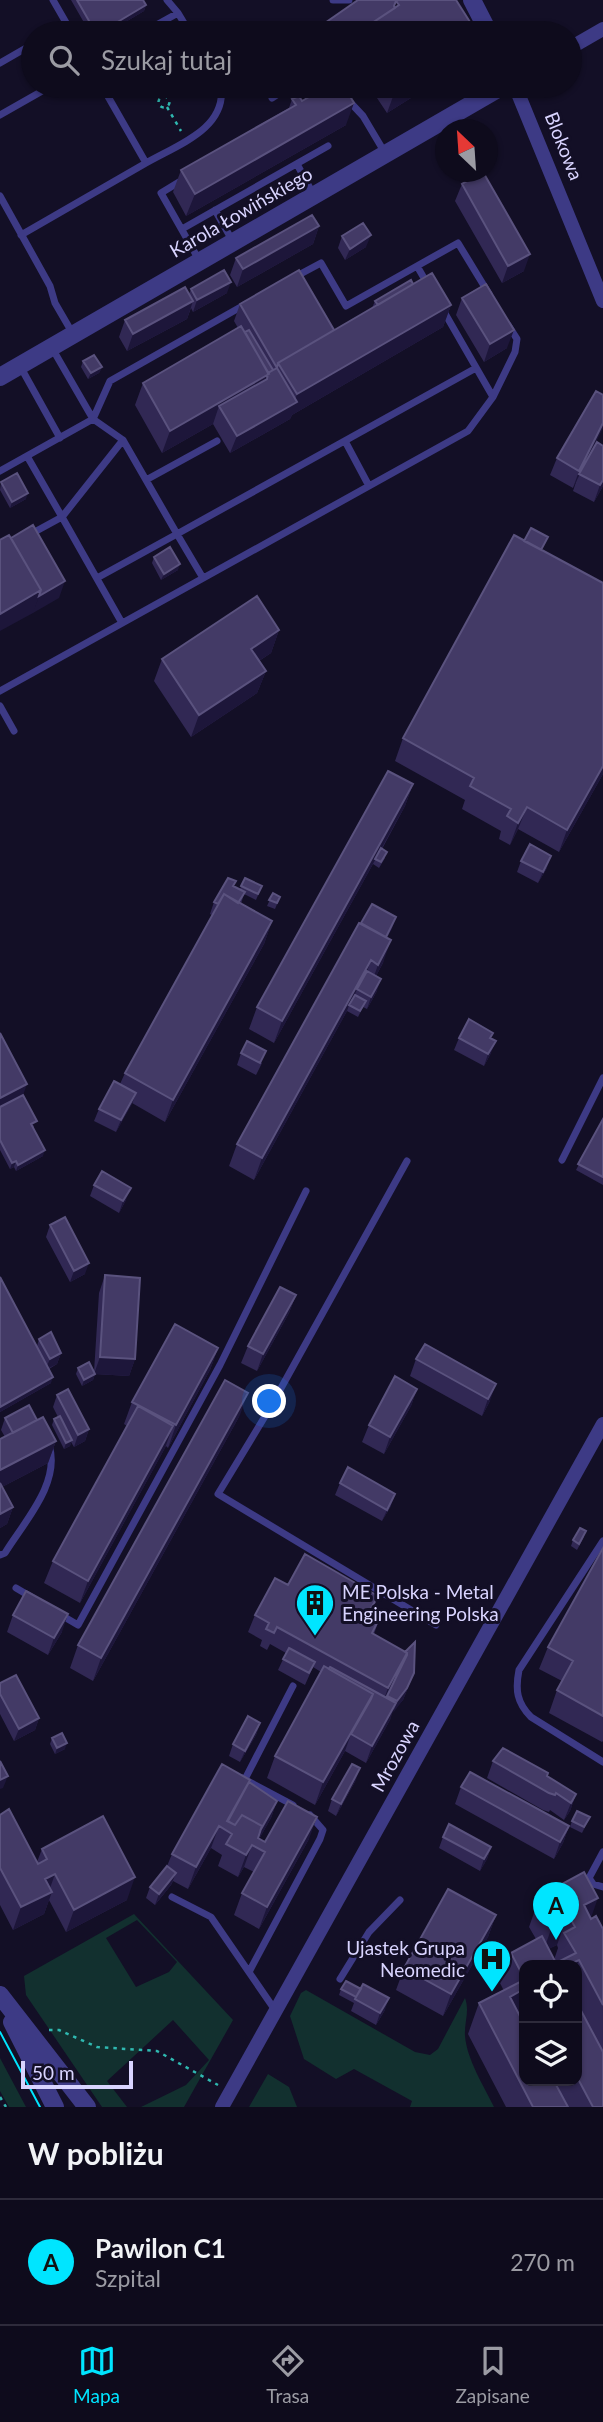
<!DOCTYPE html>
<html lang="pl">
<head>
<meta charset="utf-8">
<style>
  :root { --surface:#0e0b1c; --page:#1c1929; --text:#f1f3f6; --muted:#9b9ba3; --line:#2e2b3b; --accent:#00e5ff }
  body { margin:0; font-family:Lato,sans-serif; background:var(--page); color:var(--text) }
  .controls { position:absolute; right:21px; bottom:21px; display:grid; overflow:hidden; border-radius:14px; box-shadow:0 2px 5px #0004 }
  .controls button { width:63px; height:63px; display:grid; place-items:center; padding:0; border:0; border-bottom:2px solid var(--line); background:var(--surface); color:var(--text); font:35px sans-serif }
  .compass { position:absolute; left:435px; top:119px; width:63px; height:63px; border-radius:50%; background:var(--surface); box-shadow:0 2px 5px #0004; rotate:335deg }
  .scale { position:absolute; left:21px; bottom:18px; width:112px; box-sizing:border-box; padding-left:7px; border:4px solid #d9d4ff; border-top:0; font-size:19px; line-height:24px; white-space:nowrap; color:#d9d4ff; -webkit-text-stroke:5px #130f26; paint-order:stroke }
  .you { position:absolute; left:270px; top:1402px; width:24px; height:24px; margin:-18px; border:5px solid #fff; border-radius:50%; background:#1a73e8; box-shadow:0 0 0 10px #1a73e833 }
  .badge { display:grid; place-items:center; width:46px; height:46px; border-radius:50%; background:var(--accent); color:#111; font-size:23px; font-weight:700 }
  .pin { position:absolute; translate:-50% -58px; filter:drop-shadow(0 2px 4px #0008) }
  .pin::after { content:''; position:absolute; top:37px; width:24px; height:21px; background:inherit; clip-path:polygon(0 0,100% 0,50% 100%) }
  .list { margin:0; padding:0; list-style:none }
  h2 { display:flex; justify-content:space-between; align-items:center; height:91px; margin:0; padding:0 28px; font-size:30px }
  h2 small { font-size:23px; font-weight:400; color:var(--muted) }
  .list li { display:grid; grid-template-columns:46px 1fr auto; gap:21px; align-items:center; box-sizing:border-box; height:126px; padding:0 28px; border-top:2px solid var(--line) }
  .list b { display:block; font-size:26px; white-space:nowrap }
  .list p { margin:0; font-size:23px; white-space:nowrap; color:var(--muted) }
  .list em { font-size:23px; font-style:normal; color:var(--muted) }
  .icon { flex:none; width:38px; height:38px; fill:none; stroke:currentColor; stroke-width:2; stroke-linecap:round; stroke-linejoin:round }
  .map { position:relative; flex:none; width:603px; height:2107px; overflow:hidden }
  .search { position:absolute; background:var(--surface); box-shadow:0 2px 5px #0004; left:21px; right:21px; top:21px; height:77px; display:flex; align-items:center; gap:18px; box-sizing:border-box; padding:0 24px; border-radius:38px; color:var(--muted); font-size:26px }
  .sheet { height:217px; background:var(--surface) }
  nav { display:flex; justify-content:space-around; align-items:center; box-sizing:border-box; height:98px; border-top:2px solid var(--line); background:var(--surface); font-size:19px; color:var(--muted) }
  nav a { display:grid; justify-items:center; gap:4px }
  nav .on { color:var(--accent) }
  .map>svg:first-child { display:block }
  .green { fill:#12302f; fill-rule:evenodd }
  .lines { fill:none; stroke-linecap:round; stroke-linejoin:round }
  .path { stroke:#2fb8b0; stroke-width:2.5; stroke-dasharray:3.5 5; stroke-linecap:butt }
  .service { stroke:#3d3a85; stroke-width:7 }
  .minor { stroke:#3d3a85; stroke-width:14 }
  .tertiary { stroke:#3d3a85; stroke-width:18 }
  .tram { stroke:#00e5ff; stroke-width:2 }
  .wall { fill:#312854; fill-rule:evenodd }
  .shaded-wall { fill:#1d163a }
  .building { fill:#433a66; stroke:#5a527e; stroke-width:2 }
  .labels { text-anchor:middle; stroke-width:6; stroke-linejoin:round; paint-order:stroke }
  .street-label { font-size:19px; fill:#d9d4ff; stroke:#130f26 }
  .poi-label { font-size:19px; fill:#d9d4ff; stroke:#130f26; text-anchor:start }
</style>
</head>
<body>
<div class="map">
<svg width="603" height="2107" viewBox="0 0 603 2107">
  <rect width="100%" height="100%" fill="#130f26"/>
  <path class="green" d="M134,1914L233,2020L184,2107H141L186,2085L209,2060L173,2020L107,2081L127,2107H102L26,1995L24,1976ZM137,1920L177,1962L169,1972L136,1987L106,1938Z
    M306,1990L415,2052L430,2055L438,2049L465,1998C470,2012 464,2022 465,2036C467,2060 484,2086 494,2107H410L412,2101L354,2069L336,2079L304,2059L290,2016L301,1993Z
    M0,2058L26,2107H9L0,2091Z
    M268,2074L289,2087L297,2107H249Z"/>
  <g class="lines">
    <path class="path" d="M121,25L125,33
      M155,86L161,97
      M158.5 102a5.5 5.5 0 1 1 11 0a5.5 5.5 0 1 1-11 0Z
      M167,107L181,131
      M49,2030H59L97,2047L157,2051L218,2085
      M0,2097L6,2107"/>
    <path class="service" d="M53,0L72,33
      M167,0L178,13
      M333,0H349
      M51,33L67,24
      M142,33L178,13L190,33
      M0,63L33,44
      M272,98L290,86
      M348,100L363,116L385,153
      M0,115L51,86
      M146,163C177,145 227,129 221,86
      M297,164L313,194
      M184,179L161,193L199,260
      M0,196L50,286L55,303L73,334
      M215,210L232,240
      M182,229L328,146
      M21,235L146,163L102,86
      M417,266L458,243L489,294
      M293,278L321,263L346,306L417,266L428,285
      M52,348L93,419L123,440
      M20,366L60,438
      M493,397L515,352L517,339L508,325
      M345,441L369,486
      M27,456L62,517L29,535
      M0,471L93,419L110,381L246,304
      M97,578L177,534L146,480L217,441
      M203,578L177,534L476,368
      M122,623L62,517L123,440L146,480
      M0,691L468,431L493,397L443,310
      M0,706L14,731
      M562,1160L603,1078
      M407,1161L270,1408L218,1494L436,1625
      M603,1541L519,1670C515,1690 517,1703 531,1717L603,1762
      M0,1555L5,1553C24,1522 61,1483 49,1445
      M16,1588L33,1598
      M61,1615L78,1625L220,1365L306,1191
      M242,1778L293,1805
      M245,1779L293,1686
      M603,1852L589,1878L593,1884L603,1887
      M172,1897L211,1917L275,2010
      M249,1972L320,1839L323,1830L310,1815
      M340,1979L369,1932L400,1900"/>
    <path class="minor" d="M570,48L603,29
      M515,86L603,301
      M222,2107L603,1424"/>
    <path class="tertiary" d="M472,0L489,33
      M0,377L503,86
      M0,1995L87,2107
      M12,2022L55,2107"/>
    <path class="tram" d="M0,2032L40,2107"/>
  </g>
  <path class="wall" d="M71,0H143L146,5L144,11L107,33H90Z
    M322,25L327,33H319Z
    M369,86H430L387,113Z
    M292,99L302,101L346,125L186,216L173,192L181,170L289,108Z
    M462,184L524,271L502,283L455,201Z
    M319,226L313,244L237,287L230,275L236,258Z
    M342,236L366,247L345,260L338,248Z
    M413,284L451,305L443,327L292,415L290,419L230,453L213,424L162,453L135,405L143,383L238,328L234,321L240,304L334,330L372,308L375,301Z
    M191,289L227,293L193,312L191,308L187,319L127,351L119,337L125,320L189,294Z
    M462,298L507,348L484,362L456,315Z
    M83,361L102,367L99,373L88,379L81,367Z
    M557,458H588L603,486L594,502L573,491L577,479L573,488L550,475Z
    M1,482L26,499L10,508L0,490Z
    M543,551L603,583V774L559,852L518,829L510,845L499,839L501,831L462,809L465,800L395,761L403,738Z
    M154,557L178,570L161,580L152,563Z
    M279,630L271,653L259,661L266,671L257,693L191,737L154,681L162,659Z
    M413,784L405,806L382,849L385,858L379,868L373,864L274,1043L249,1029L257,1007Z
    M521,861L547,868L538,883L517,872Z
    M245,878L262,886L256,900L244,894L241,904L272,921L264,944L165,1122L132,1103L116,1132L94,1121L99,1109L120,1084L125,1073L212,915L210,914L214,902L234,886L240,889Z
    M273,893L280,897L275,909L267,906Z
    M396,917L387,938L383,963L376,976L377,991L367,1009L363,1007L358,1017L347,1011L254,1180L229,1166L237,1144L361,923Z
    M0,1033L34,1127L33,1128L43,1156L16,1171L14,1167L10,1169L0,1150Z
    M493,1033L491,1039V1053L484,1066L454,1050L459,1038Z
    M241,1053L262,1063L256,1075L237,1065Z
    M603,1119V1185L576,1170Z
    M94,1185L126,1200L119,1213L90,1196Z
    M50,1225L85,1274L70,1282L46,1237Z
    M105,1275L135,1359L129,1376L95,1374L93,1380L82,1386L76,1374L78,1368L94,1372L99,1293Z
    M0,1277L37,1346L39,1339L61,1353L57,1364L49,1369L51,1383L0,1412Z
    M296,1295L289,1313L257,1371L241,1363L248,1346Z
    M425,1344L490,1401L482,1416L410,1376L416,1359Z
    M218,1348L210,1370L168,1448L166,1446L80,1603L44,1583L53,1561L127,1426L124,1424L132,1402Z
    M417,1389L411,1406L384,1454L362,1442L369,1425Z
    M57,1395L89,1429L85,1441L74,1447L71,1442L70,1446L64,1449L52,1425L54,1419L58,1417L53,1407Z
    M240,1415L93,1681L70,1668L78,1645Z
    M5,1418L37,1420L56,1441L48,1463L2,1487L13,1507L7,1524L0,1528V1439L5,1437L1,1430Z
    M340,1483L391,1506L382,1521L335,1495Z
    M584,1537L577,1550L571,1546L573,1540Z
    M603,1548V1741L602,1742L549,1713L557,1690L562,1681L539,1669L548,1647Z
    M288,1585L372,1613L380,1617L374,1634L414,1673L403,1700L392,1712L390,1720L366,1763L345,1751L315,1805L267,1778L275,1756L321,1672L313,1667L305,1685L278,1670L286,1653L270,1644L267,1650L260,1646L262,1640L248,1632L255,1615Z
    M13,1615L62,1632L48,1655L7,1632Z
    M0,1683L39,1718L35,1730L14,1741L0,1714Z
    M260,1723L256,1735L240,1762L229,1756L233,1744Z
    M52,1738L65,1749L55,1754L50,1744Z
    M493,1761L547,1776L576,1794L570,1811L564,1820L550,1810L549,1812L543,1810L487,1778Z
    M356,1780L336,1816L328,1811L332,1799Z
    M248,1785L277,1801L271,1818L259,1839L265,1842L309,1839L259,1929L234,1915L242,1893L254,1872L244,1867L238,1877L218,1866L222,1855L211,1848L188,1889L173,1881L171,1885L155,1905L146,1898L150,1887L167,1866L172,1854Z
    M461,1787L569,1826L563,1843L554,1859L455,1804Z
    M0,1815L37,1862L42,1849L127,1900L66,1932L49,1900L44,1914L13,1930L0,1905Z
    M590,1817L582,1833L570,1827L572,1821Z
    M443,1837L491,1847L487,1859L480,1871L439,1848Z
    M540,1896L591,1918L603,1929V2107H506L468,2034L479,2003L504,1991L500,1983L511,1953L536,1939L529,1927ZM557,1945L558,1948L554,1960L548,1949ZM524,1965H577V2081H524Z
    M496,1915L488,1937L443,2016L396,1990L404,1968Z
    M341,1989H361L385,2010L376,2025L351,2011L354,2003L339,1995Z"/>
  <path class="shaded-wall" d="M146,5L144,11L107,33H99Z
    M403,86H430L387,113L395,91Z
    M354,103L346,125L186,216L195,194Z
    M319,226L313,244L237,287L243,269Z
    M371,235L366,247L345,260L350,249Z
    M530,254L524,271L502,283L508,266Z
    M231,282L227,293L193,312L197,300Z
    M193,301L187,319L127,351L133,334Z
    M451,305L443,327L292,415L290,419L230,453L237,436L294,403L297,394Z
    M514,330L507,348L484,362L490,344Z
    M102,367L99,373L88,379L91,373Z
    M269,374L263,389L219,406L213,424L162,453L170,431Z
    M603,423V428L573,488L579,471Z
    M603,480V486L594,502L600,485Z
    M28,493L26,499L10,508L12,502Z
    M180,564L178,570L161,580L164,574Z
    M65,581L59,598L33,613L39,596Z
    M41,590L33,613L0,631V614Z
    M279,630L271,653L243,671L251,649Z
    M266,671L257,693L191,737L199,715Z
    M603,766V774L559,852L567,830Z
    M413,784L405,806L274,1043L282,1021Z
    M527,807L518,829L510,845L518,823Z
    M551,856L547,868L538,883L543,872Z
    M396,917L392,929L376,958L381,947Z
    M272,921L264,944L165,1122L173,1100Z
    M391,940L383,963L370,987L378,965Z
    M371,960L363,983L357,989L352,1001L349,1005L347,1011L254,1180L262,1158Z
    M381,979L377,991L367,1009L371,997Z
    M496,1041L491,1053L484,1066L488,1054Z
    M27,1084L21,1101L0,1112V1098Z
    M136,1093L132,1104L116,1132L121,1120Z
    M45,1150L43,1156L16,1171L18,1165Z
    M16,1161L14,1167L10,1169L12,1163Z
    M131,1188L126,1200L119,1213L123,1201Z
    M89,1263L85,1274L70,1282L74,1271Z
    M296,1295L289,1313L257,1371L263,1354Z
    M218,1348L210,1370L168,1448L176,1425Z
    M61,1353L57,1364L45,1370L50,1359Z
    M100,1357L135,1359L129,1376L95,1374L93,1380L82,1386L84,1380L94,1374Z
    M53,1377L51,1383L0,1412V1407Z
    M496,1384L490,1401L482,1416L488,1399Z
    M417,1389L411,1406L384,1454L390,1437Z
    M248,1393L240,1415L93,1681L101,1658Z
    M173,1426L165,1448L80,1603L88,1581Z
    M89,1429L85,1441L74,1447L78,1435Z
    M72,1440L70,1446L64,1449L66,1443Z
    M56,1441L48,1463L0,1488V1470Z
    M395,1494L391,1506L382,1521L387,1510Z
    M13,1507L7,1524L0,1528V1514Z
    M378,1596L372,1613L369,1612Z
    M68,1614L62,1632L48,1655L54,1638Z
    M407,1653L401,1670L382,1705L388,1688Z
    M414,1673L403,1700L393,1713L397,1701Z
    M373,1694L351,1734L345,1751L315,1805L323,1782Z
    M396,1703L390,1720L366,1763L372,1746Z
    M39,1718L35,1730L14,1741L19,1729Z
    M260,1723L256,1735L240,1762L245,1751Z
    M67,1743L65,1749L55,1754L57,1748Z
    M360,1768L356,1780L336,1816L341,1804Z
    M8,1776L3,1788L0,1789V1780Z
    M576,1794L570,1811L564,1820L571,1803Z
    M277,1801L271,1818L254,1848L262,1826Z
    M317,1817L309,1839L259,1929L267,1907Z
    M219,1826L211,1848L188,1889L196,1867Z
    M569,1826L563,1843L554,1859L560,1842Z
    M252,1845L244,1867L238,1877L246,1855Z
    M491,1847L487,1859L480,1871L484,1859Z
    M176,1873L171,1885L155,1905L159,1894Z
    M55,1874L48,1894L52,1892L44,1914L13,1930L21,1907L45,1879Z
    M135,1877L127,1900L66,1932L74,1910Z
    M598,1898L587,1929L584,1905Z
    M568,1914L557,1945L543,1952L554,1921Z
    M496,1915L488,1937L443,2016L451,1994Z
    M579,1960L577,1965H568Z
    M524,1989V1999L518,2017L510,1997Z
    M389,1998L385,2010L376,2025L380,2013Z"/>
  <path class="building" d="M77,0H143L146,5L99,33H96Z
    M358,0H398L396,1L394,6L395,8L357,33H327L322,25Z
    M398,0H456L477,33H357L399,5L396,1Z
    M328,86H344L354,103L195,194L181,170L296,105L292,99L299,96L302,101Z
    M391,86H403L395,91Z
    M483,172L530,254L508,266L462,184Z
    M312,215L319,226L243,269L236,258Z
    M363,223L371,235L350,249L342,236Z
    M224,270L231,282L197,300L191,289Z
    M299,270L334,330L278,363L277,368L240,304Z
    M432,273L451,305L297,394L278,363Z
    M411,280L413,284L378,305L375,301Z
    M486,284L514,330L490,344L462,298Z
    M185,287L193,301L133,334L125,320Z
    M241,326L269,374L170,431L143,383Z
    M249,330L273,370L268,373L245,332Z
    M94,355L102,367L91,373L83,361Z
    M277,368L297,402L237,436L219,406L267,379L268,373Z
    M596,391L603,395V423L579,471L557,458Z
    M597,442L603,446V480L600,485L579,474Z
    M17,473L28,493L12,502L1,482Z
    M33,525L65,581L39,596L41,590L11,538Z
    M531,528L548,537L541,550L524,541Z
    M9,535L41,590L0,614V540Z
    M514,535L603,583V766L567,830L527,807L518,823L507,816L511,809L470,786L474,778L403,738Z
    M170,547L180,564L164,574L154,557Z
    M257,596L279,630L251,649L266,671L199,715L162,659Z
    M388,771L413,784L282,1021L257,1007Z
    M530,844L551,856L543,872L521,861Z
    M381,848L387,852L381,862L375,859Z
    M228,878L236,881L233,886L245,892L238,903L224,894L218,904L214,902Z
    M245,878L262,886L258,894L241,886Z
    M273,893L280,897L277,903L269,900Z
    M224,894L272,921L173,1100L125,1073Z
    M372,904L396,917L386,937L361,923Z
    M359,923L391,940L378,965L371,960L262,1158L237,1144Z
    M367,971L381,979L371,997L357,989Z
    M355,995L366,1001L360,1011L349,1005Z
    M469,1019L493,1033L490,1038L496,1041L488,1054L459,1038Z
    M0,1033L27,1084L0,1098Z
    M247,1041L266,1051L260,1063L241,1053Z
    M114,1081L136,1093L121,1120L99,1109Z
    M23,1095L37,1121L31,1124L45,1150L18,1165L16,1161L12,1163L0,1140V1107Z
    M603,1119V1177L578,1164Z
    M102,1171L131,1188L123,1201L94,1185Z
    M65,1217L89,1263L74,1271L50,1225Z
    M105,1275L140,1278L135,1359L100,1357Z
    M0,1277L53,1377L0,1407Z
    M280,1287L296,1295L263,1354L248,1346Z
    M175,1324L218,1348L176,1425L132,1402Z
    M51,1332L61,1353L50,1359L39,1339Z
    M425,1344L496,1384L488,1399L416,1359Z
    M89,1362L95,1374L84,1380L78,1368Z
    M395,1376L417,1389L390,1437L369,1425Z
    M225,1380L248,1393L101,1658L78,1645Z
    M68,1389L89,1429L78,1435L57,1395Z
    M29,1405L37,1420L13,1433L5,1418Z
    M138,1406L173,1426L88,1581L53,1561Z
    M60,1416L72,1440L66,1443L54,1419Z
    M43,1417L56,1441L0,1470V1439Z
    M348,1467L395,1494L387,1510L340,1483Z
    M0,1483L13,1507L0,1514Z
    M580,1528L586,1531L579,1544L573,1540Z
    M603,1548V1716L557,1690L573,1661L548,1647Z
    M305,1554L378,1596L369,1612L380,1617L372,1633L407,1653L388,1688L277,1627L274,1633L266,1629L269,1623L255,1615L275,1578L288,1585Z
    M26,1591L68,1614L54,1638L13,1615Z
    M415,1642L414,1673L407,1688L397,1701L387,1696L407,1655V1653L405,1652Z
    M289,1648L315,1662L309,1673L283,1659Z
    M324,1666L373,1694L323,1782L275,1756Z
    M330,1667L396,1703L372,1746L351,1734L371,1699L373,1694L329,1669Z
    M16,1675L39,1718L19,1729L0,1694V1683Z
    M248,1716L260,1723L245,1751L233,1744Z
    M62,1733L67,1743L57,1748L52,1738Z
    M503,1748L548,1773L547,1776L576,1794L571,1803L556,1793L555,1795L549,1793L493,1761Z
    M0,1761L8,1776L0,1780Z
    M222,1764L250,1780L227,1821L235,1825L242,1815L262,1826L258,1838L265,1842L288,1801L317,1817L267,1907L242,1893L265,1852L252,1845L246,1855L226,1844L232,1834L219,1826L196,1867L172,1854Z
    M352,1764L360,1768L341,1804L332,1799Z
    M470,1772L569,1826L560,1842L461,1787Z
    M249,1782L277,1801L260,1831L262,1826L242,1815L235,1825L228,1821Z
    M9,1809L38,1864L47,1859L42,1849L103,1816L135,1877L74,1910L55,1874L45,1879L52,1892L21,1907L0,1868V1815Z
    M577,1811L590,1817L584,1827L572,1821Z
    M449,1824L491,1847L484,1859L443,1837Z
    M167,1866L176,1873L159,1894L150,1887Z
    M584,1872L598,1898L584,1905L591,1919L596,1916L603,1929V2005L579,1960L568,1965H524V1978L511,1953L542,1936L556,1963L576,1953L564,1933L575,1927L568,1914L554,1921L540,1896Z
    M448,1889L496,1915L451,1994L404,1968Z
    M524,1980V1989L510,1997L524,2024V2081H554L568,2107H533L479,2003Z
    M346,1981L361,1989L356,1997L341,1989Z
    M363,1984L389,1998L380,2013L355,1999Z
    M577,2003L603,2052V2107H593L577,2077Z"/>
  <defs>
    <g id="building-pin" transform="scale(2.0125)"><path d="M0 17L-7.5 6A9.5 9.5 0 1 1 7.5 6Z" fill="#00e5ff" stroke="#130f26"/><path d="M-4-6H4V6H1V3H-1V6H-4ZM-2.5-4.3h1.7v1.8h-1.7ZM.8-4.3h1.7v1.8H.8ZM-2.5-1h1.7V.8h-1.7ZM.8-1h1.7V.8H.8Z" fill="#111"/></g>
    <g id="hospital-pin" transform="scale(2.0125)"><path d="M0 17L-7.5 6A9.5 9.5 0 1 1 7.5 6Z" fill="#00e5ff" stroke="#130f26"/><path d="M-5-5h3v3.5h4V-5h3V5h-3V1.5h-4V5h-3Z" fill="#111"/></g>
  </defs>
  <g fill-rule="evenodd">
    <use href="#building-pin" x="315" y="1603"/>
    <use href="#hospital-pin" x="492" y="1959"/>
  </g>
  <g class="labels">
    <g class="street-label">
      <text transform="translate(564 146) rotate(68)" y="7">Blokowa</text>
      <text transform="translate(241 212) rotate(-30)" y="7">Karola Łowińskiego</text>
      <text transform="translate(395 1756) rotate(-61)" y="7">Mrozowa</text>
    </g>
    <g class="poi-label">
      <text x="342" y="1599">ME Polska - Metal<tspan x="342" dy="22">Engineering Polska</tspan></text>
      <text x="465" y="1955" text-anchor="end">Ujastek Grupa<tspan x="465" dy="22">Neomedic</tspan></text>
    </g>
  </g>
</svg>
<div class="controls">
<button><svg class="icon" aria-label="locate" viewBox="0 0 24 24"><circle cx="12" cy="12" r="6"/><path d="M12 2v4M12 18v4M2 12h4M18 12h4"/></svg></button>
<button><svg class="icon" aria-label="layers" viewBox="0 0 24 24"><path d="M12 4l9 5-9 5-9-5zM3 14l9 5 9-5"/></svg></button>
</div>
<svg class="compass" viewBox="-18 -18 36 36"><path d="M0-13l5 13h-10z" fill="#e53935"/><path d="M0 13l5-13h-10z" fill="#9b9ba3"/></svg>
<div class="scale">50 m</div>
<div class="you"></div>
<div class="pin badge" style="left:556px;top:1940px">A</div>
<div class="search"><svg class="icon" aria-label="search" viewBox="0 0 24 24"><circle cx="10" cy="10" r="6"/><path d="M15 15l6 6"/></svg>Szukaj tutaj</div>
</div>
<section class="sheet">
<h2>W pobliżu<small></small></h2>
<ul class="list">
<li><span class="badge">A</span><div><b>Pawilon C1</b><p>Szpital</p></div><em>270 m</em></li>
</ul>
</section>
<nav>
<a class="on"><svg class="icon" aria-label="map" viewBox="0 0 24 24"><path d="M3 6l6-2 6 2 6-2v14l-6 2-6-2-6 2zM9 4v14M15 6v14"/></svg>Mapa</a>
<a><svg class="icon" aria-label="directions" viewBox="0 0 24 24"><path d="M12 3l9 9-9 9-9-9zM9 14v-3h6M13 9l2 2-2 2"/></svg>Trasa</a>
<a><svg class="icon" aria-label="saved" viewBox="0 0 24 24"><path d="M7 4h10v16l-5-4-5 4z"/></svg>Zapisane</a>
</nav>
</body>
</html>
